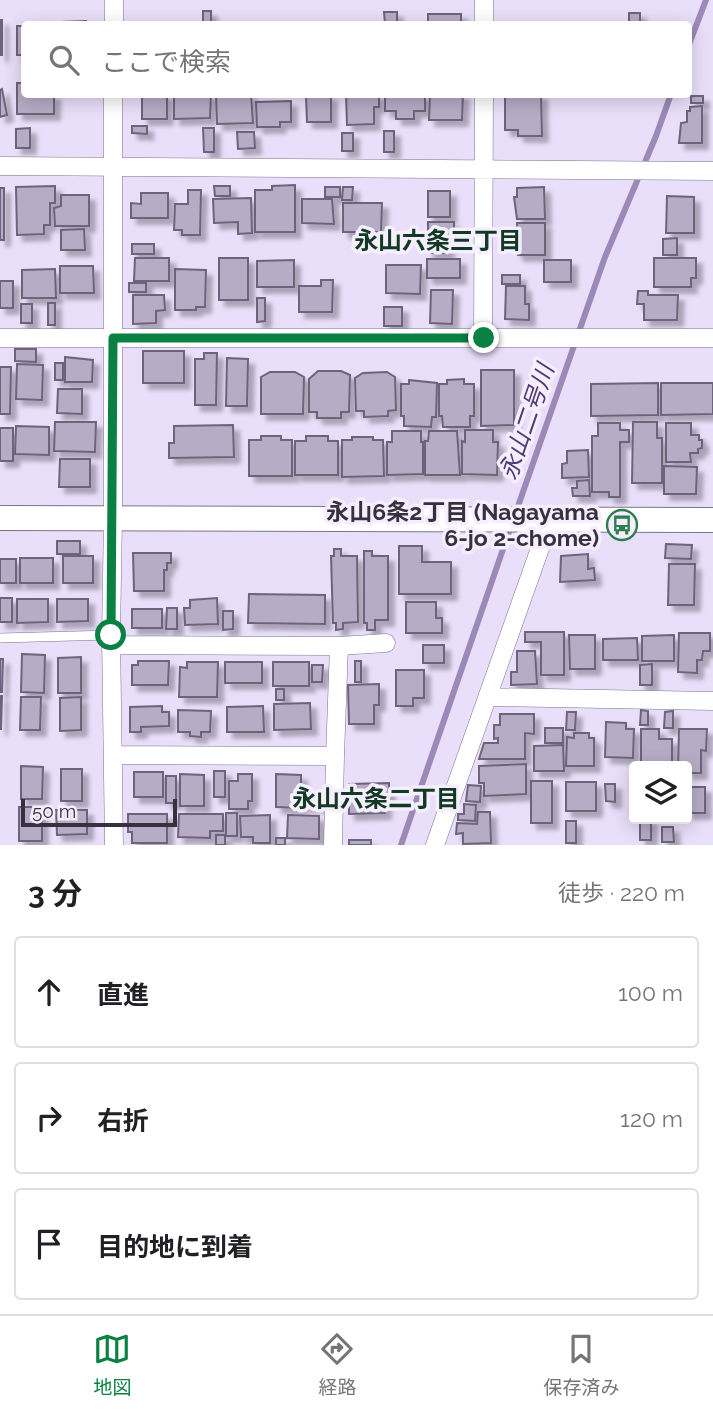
<!DOCTYPE html>
<html lang="ja">
<head>
<meta charset="utf-8">
<style>
  :root { --surface:#fff; --page:#f6f6f6; --text:#202124; --muted:#757577; --line:#e0e0e0; --accent:#0b8043 }
  body { margin:0; font-family:Raleway,"Noto Sans JP",sans-serif; background:var(--page); color:var(--text) }
  .controls { position:absolute; right:21px; bottom:21px; display:grid; overflow:hidden; border-radius:7px; box-shadow:0 4px 18px #0003 }
  .controls button { width:63px; height:63px; display:grid; place-items:center; padding:0; border:0; border-bottom:2px solid var(--line); background:var(--surface); color:var(--text); font:35px sans-serif }
  .scale { position:absolute; left:21px; bottom:18px; width:156px; box-sizing:border-box; padding-left:7px; border:4px solid #36313c; border-top:0; font-size:19px; line-height:24px; white-space:nowrap; color:#36313c; -webkit-text-stroke:5px #f5eeff; paint-order:stroke }
  .stop { position:absolute; width:21px; height:21px; margin:-16px; border:5px solid #0b8043; border-radius:50%; background:#fff }
  .stop.end { background:#0b8043; border-color:#fff; box-shadow:0 2px 7px #0008 }
  .list { margin:0; padding:0; list-style:none }
  h2 { display:flex; justify-content:space-between; align-items:center; height:91px; margin:0; padding:0 28px; font-size:30px }
  h2 small { font-size:23px; font-weight:400; color:var(--muted) }
  .list li { display:grid; grid-template-columns:46px 1fr auto; gap:21px; align-items:center; box-sizing:border-box; height:112px; margin:0 14px 14px; padding:0 14px; border:2px solid var(--line); border-radius:7px }
  .list b { display:block; font-size:26px; white-space:nowrap }
  .list em { font-size:23px; font-style:normal; color:var(--muted) }
  .icon { flex:none; width:38px; height:38px; fill:none; stroke:currentColor; stroke-width:2; stroke-linecap:round; stroke-linejoin:round }
  .map { position:relative; flex:none; width:713px; height:845px; overflow:hidden }
  .search { position:absolute; background:var(--surface); box-shadow:0 4px 18px #0003; left:21px; right:21px; top:21px; height:77px; display:flex; align-items:center; gap:18px; box-sizing:border-box; padding:0 24px; border-radius:7px; color:var(--muted); font-size:26px }
  .sheet { height:469px; background:var(--surface) }
  nav { display:flex; justify-content:space-around; align-items:center; box-sizing:border-box; height:98px; border-top:2px solid var(--line); background:var(--surface); font-size:19px; color:var(--muted) }
  nav a { display:grid; justify-items:center; gap:4px }
  nav .on { color:var(--accent) }
  .map>svg:first-child { display:block }
  .lines { fill:none; stroke-linecap:round; stroke-linejoin:round }
  .stream { stroke:#9d89b7; stroke-width:6 }
  .building { fill:#b7acc6; stroke:#6e647c; stroke-width:2; filter:url(#shadow) }
  .lane-casing { stroke:#7d728b; stroke-width:10 }
  .street-casing { stroke:#7d728b; stroke-width:19 }
  .secondary-casing { stroke:#7d728b; stroke-width:26 }
  .lane { stroke:#fff; stroke-width:9 }
  .street { stroke:#fff; stroke-width:18 }
  .secondary { stroke:#fff; stroke-width:24 }
  .route { stroke:#0b8043; stroke-width:9 }
  .labels { text-anchor:middle; stroke-width:7; stroke-linejoin:round; paint-order:stroke }
  .poi-label { font-size:23px; font-weight:bold; fill:#36313c; stroke:#f5eeff; text-anchor:end }
  .neighbourhood-label { font-size:24px; font-weight:bold; fill:#123922; stroke:#f5eeff }
  .water-label { font-size:24px; font-style:italic; fill:#543873; stroke:#f5eeff }
</style>
</head>
<body>
<div class="map">
<svg width="713" height="845" viewBox="0 0 713 845">
  <defs>
    <filter id="shadow"><feDropShadow dx="6" dy="6" stdDeviation="2" flood-color="#0004"/></filter>
  </defs>
  <rect width="100%" height="100%" fill="#eadffa"/>
  <g class="lines">
    <path class="stream" d="M688,47L706,0
      M516,512L605,257L656,136L671,94
      M401,845L511,526"/>
  </g>
  <path class="building" d="M203,11H211V24H203Z
    M384,12H397V22L385,24Z
    M629,13H640V24H629Z
    M428,14H461V24H428Z
    M0,20H2V55H0Z
    M86,21V24H60V22Z
    M17,26H24V55H17Z
    M17,83H24V94H54V114H17Z
    M2,89L7,115L0,117V90Z
    M142,94H167V119H142Z
    M174,94H211L210,118L174,119Z
    M251,94L253,123L217,124L216,95Z
    M346,94H379V107H374V124L347,125Z
    M385,94H425V111H414V119H396V111H385Z
    M430,94H463L462,120H429Z
    M541,94L542,136H518V130H505V95Z
    M331,95V122H307L306,96Z
    M691,96H703V103H691Z
    M291,101V122H280V127H257L256,102Z
    M702,106V143H679L681,123L687,122V111H690V107Z
    M132,126H147V134L132,133Z
    M30,128V148H16V129Z
    M203,128H214V152H204Z
    M384,131H394V152H384Z
    M237,132H254L255,148L238,149Z
    M342,133H353V151H342Z
    M295,185V232H255V190H272V186Z
    M55,186V203H50V225H44V234L17,235L16,187Z
    M214,186H230V196H215Z
    M325,187H340V197H325Z
    M343,187H353L352,200H342Z
    M544,187L545,219H517L514,197H517V188Z
    M0,188H4V240H0Z
    M188,190H201L200,235H182V230H174L175,204H188Z
    M428,191H450V217H428Z
    M141,193H168V218H131V203L141,204Z
    M61,195H89V226H55L54,208L61,206Z
    M667,196L694,197V233H666Z
    M251,198L252,233L238,234V222L214,223L213,199Z
    M302,199H332L334,224L302,223Z
    M343,203H382L381,232H343Z
    M428,222H454V245H448V253H428Z
    M517,223H545V255H518L514,245L513,233H517Z
    M84,229L85,250H61V230Z
    M677,238V255H663V239Z
    M132,244H154V254H132Z
    M135,258H169V281H134Z
    M219,258H248V300H219Z
    M654,258H696V278H691V287H654Z
    M427,259H460V278H427Z
    M294,260V287H257V261Z
    M544,260H571V282H544Z
    M386,265H421L420,294L386,293Z
    M60,266H93L94,293H60Z
    M55,269L56,298H22V270Z
    M175,269L206,270L205,307H196V310H175Z
    M502,275H520V284H502Z
    M321,280H333L332,312H299V286H321Z
    M0,281H13V308H0Z
    M129,283H146V292H129Z
    M506,286H525V304H529V320L505,319Z
    M431,290H453L452,324L430,323Z
    M638,291H648V295H678L677,320H644V304H637Z
    M133,295H164L165,310L156,311V323L133,324Z
    M257,298H265V321L257,322Z
    M48,303H55V325H48Z
    M21,304H32V323H21Z
    M384,307H402V326H384Z
    M15,349H36V362L15,361Z
    M143,351H184V383H143Z
    M204,353H217L216,405H195V359H204Z
    M65,357L93,360L92,382H65Z
    M227,358L248,359L247,406H226Z
    M55,363H63V380H55Z
    M17,364L43,365L42,400L16,399Z
    M0,367H11L10,414H0Z
    M481,370H514V425L481,426Z
    M318,371H341L350,375L349,412H341V418H317V412H309V379Z
    M270,372H295L304,377L303,414H261V377Z
    M387,372L395,377L396,410L388,411V416L364,417V411H356L355,378L363,373Z
    M464,379V384H474V416H470V427H443L442,416H439V384H447V380Z
    M409,380L437,383L436,417H432L431,427L404,426V416H401V384H409Z
    M658,383V415L591,416V384Z
    M661,383H713V414L661,415Z
    M58,389H82V414L57,413Z
    M55,422H96L95,452L54,451Z
    M633,422H657V438H662V483H632Z
    M598,423H620V430H629V442H620V497H609V492H592V436H598Z
    M666,423H691V435H699V440H702V448L698,449V453H690L691,462H666Z
    M233,425L234,457L169,458V443H174V426Z
    M16,426L49,427V455L15,454Z
    M0,428H13V461H0Z
    M465,430H493V442H498L497,475L462,474V441L465,442Z
    M392,431H421V442H423V474L387,475V442H392Z
    M429,431H457L460,475H425V441H428Z
    M261,436H281V440H292V476H249V440H261Z
    M306,436H328V441H338V475H295V441H306Z
    M352,437H373V440H383L384,476L342,477V440H352Z
    M588,450L589,477L562,478V464L567,463V451Z
    M60,459H90V487H59Z
    M664,466L697,467L696,494H664Z
    M589,480L590,496H573L572,488H577V481Z
    M57,541H80V554H57Z
    M666,544L692,545L691,559L665,558Z
    M399,546H422V562H451V594H399Z
    M334,549H341V556H357L358,622L343,623V629L336,630V623H333L331,556H334Z
    M364,551H372V556H388V620H375V630H367V623H364Z
    M133,553H171V563H167V570H164V591H134Z
    M588,554V569L594,568L595,580L560,582L561,556Z
    M63,556H93V583H63Z
    M20,558H53V583H20Z
    M0,559H16V583H0Z
    M669,564H695L694,605H668Z
    M249,594L325,595V624L248,623Z
    M0,598H12V622H0Z
    M217,598L218,624L185,625L184,608H190V600Z
    M17,599H48V622L17,623Z
    M57,599H88V621L57,622Z
    M406,602H436V618H442V633H406Z
    M167,608H177V629H166Z
    M132,609H162V628H132Z
    M223,611H233V629L223,630Z
    M525,632H564V675H541V642H525Z
    M679,633H710V651H703L702,660H697V673L678,672Z
    M569,635H595V669H570Z
    M674,635V661H642V636Z
    M637,638L638,660H603V639Z
    M423,645H444V663H423Z
    M517,651H535L537,684L511,685V672H517Z
    M22,654L45,655L44,693L21,692Z
    M81,657V693H58V658Z
    M0,659H3L2,692H0Z
    M138,661H169L168,685H132V665H138Z
    M355,661H361V682H355Z
    M187,662H218L217,697H179L180,667L187,668Z
    M225,662H262V683H225Z
    M273,662H309V686H273Z
    M652,664V685H640V665Z
    M312,665H323L322,682H312Z
    M396,670H424V698H413V706H396Z
    M379,684V705H374V724H349L348,685Z
    M276,689H284V700H276Z
    M0,696H2L1,729H0Z
    M21,697H41L40,730H20Z
    M81,697V730L60,731V698Z
    M310,703L311,729L274,730V704Z
    M162,706V712H169V726L141,727V732H130V707Z
    M263,706L264,732H227V707Z
    M178,710L211,711L210,732H201V737L190,736V732H178Z
    M641,710L648,711V725H640Z
    M673,711V728H664L665,712Z
    M567,712H576L575,730H566Z
    M500,714H534V734L525,733V759H479L484,743H498V738L494,739V725H500Z
    M606,722L626,723V729H634L633,758L605,757Z
    M545,728H563V743H545Z
    M641,729H659V739H672V764H641Z
    M679,729H707L706,751L701,750V773H687V766H678Z
    M574,733H589V738H594V766H566L567,737L574,738Z
    M563,745L564,771H534V746Z
    M526,764V794L484,796V783H479V766Z
    M21,766L43,767L42,799H21Z
    M61,769H82V801H61Z
    M214,771H225V797H214Z
    M134,772H163V797H134Z
    M180,774L204,775V806H180Z
    M238,774H252V801H248V809H229V781H238Z
    M276,774L301,775V808L276,807Z
    M166,776H176V803H166Z
    M531,781H552V823H531Z
    M566,782H596V811H566Z
    M389,783V798L385,800V813L349,814V784Z
    M605,784H615V802L606,801Z
    M468,785L481,786L480,802L466,801Z
    M687,787H705V813H687Z
    M304,795H322V806H304Z
    M464,804L476,805L475,821L458,820V814H464Z
    M19,807H42V841H19Z
    M56,810H87V834L57,835Z
    M478,812H490L491,843L463,844V833L456,834L457,823L477,824Z
    M226,813H237V836H226Z
    M128,814H167V843H132V832H128Z
    M179,814H223V831H210V838L178,837Z
    M270,815V843H253V837H241L240,816Z
    M288,815L319,816V839L287,838Z
    M640,819H651V840H640Z
    M566,821H576V843H566Z
    M662,827H673L674,842H662Z
    M216,835H225V845H216Z
    M276,838H285V845H276Z
    M349,840H371V845H349Z"/>
  <g class="lines">
    <g class="lane-casing">
      <path id="lane" d="M0,638L111,635"/>
    </g>
    <g class="street-casing">
      <path id="street" d="M484,0V24
        M114,24V0
        M113,94V518L111,635L114,845
        M0,166L713,171
        M0,338H713
        M483,338L484,94
        M111,645L339,646L386,643
        M487,697L713,701
        M113,755L335,756L339,646
        M333,845L335,756
        M435,845L550,520"/>
    </g>
    <g class="secondary-casing">
      <path id="secondary" d="M0,518L713,520"/>
    </g>
    <use href="#lane" class="lane"/>
    <use href="#street" class="street"/>
    <use href="#secondary" class="secondary"/>
  </g>
  <g class="lines">
    <path class="route" d="M111,635L113,338H484"/>
  </g>
  <defs>
    <g id="bus-ring" transform="scale(1.575)"><circle r="9.5" fill="#f5eeff" stroke="#2d7e4f" stroke-width="1.5"/><path d="M-5-6H5V4H4V6H2V4H-2V6H-4V4H-5ZM-3.5-4V0h7V-4ZM-3.5 1.2v1.5H-2V1.2ZM2 1.2v1.5H3.5V1.2Z" fill="#2d7e4f"/></g>
  </defs>
  <g fill-rule="evenodd">
    <use href="#bus-ring" x="622" y="525"/>
  </g>
  <g class="labels">
    <g class="poi-label">
      <text x="599" y="520">永山6条2丁目 (Nagayama<tspan x="599" dy="26">6-jo 2-chome)</tspan></text>
    </g>
    <g class="neighbourhood-label">
      <text x="438" y="249">永山六条三丁目</text>
      <text x="376" y="807">永山六条二丁目</text>
    </g>
    <g class="water-label">
      <text transform="translate(527 422) rotate(-71)" y="8">永山二号川</text>
    </g>
  </g>
</svg>
<div class="controls">
<button><svg class="icon" aria-label="layers" viewBox="0 0 24 24"><path d="M12 4l9 5-9 5-9-5zM3 14l9 5 9-5"/></svg></button>
</div>
<div class="scale">50 m</div>
<div class="stop" style="left:111px;top:635px"></div>
<div class="stop end" style="left:484px;top:338px"></div>
<div class="search"><svg class="icon" aria-label="search" viewBox="0 0 24 24"><circle cx="10" cy="10" r="6"/><path d="M15 15l6 6"/></svg>ここで検索</div>
</div>
<section class="sheet">
<h2>3 分<small>徒歩 · 220 m</small></h2>
<ul class="list">
<li><svg class="icon" aria-label="ahead" viewBox="0 0 24 24"><path d="M12 20V5M6 11l6-6 6 6"/></svg><div><b>直進</b></div><em>100 m</em></li>
<li><svg class="icon" aria-label="right" viewBox="0 0 24 24"><path d="M7 20v-9h11M14 6l5 5-5 5"/></svg><div><b>右折</b></div><em>120 m</em></li>
<li><svg class="icon" aria-label="arrive" viewBox="0 0 24 24"><path d="M6 21V4h12l-3 4 3 4H6"/></svg><div><b>目的地に到着</b></div></li>
</ul>
</section>
<nav>
<a class="on"><svg class="icon" aria-label="map" viewBox="0 0 24 24"><path d="M3 6l6-2 6 2 6-2v14l-6 2-6-2-6 2zM9 4v14M15 6v14"/></svg>地図</a>
<a><svg class="icon" aria-label="directions" viewBox="0 0 24 24"><path d="M12 3l9 9-9 9-9-9zM9 14v-3h6M13 9l2 2-2 2"/></svg>経路</a>
<a><svg class="icon" aria-label="saved" viewBox="0 0 24 24"><path d="M7 4h10v16l-5-4-5 4z"/></svg>保存済み</a>
</nav>
</body>
</html>
